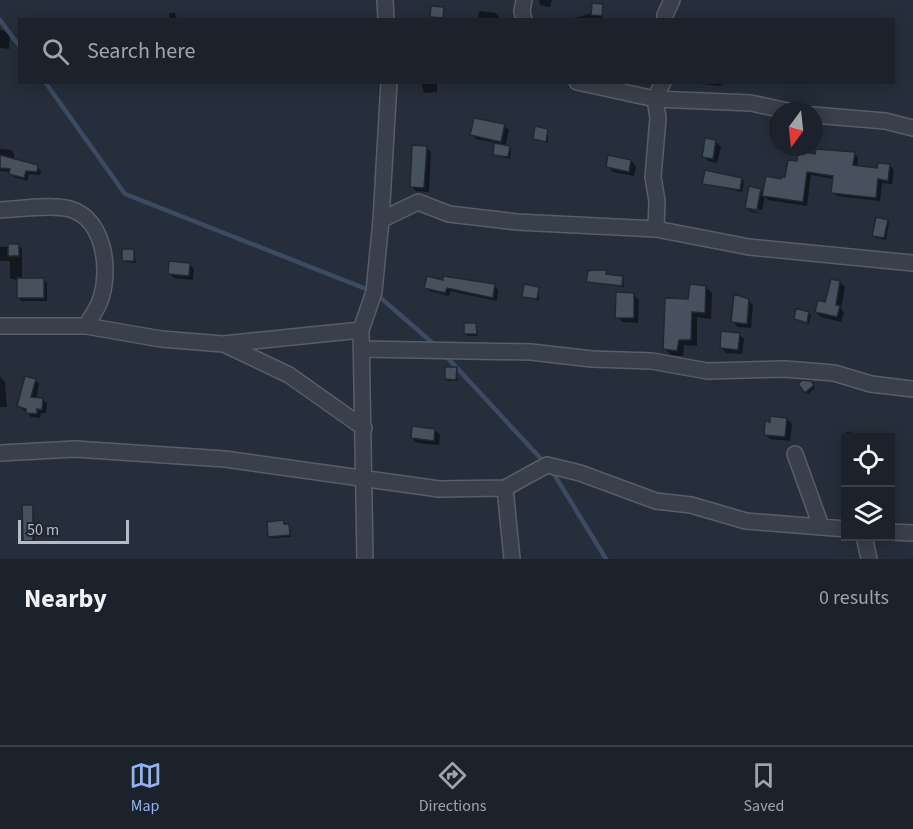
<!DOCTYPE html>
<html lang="en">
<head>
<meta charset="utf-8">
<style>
  :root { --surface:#1c222c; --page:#292f38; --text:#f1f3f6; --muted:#a0a4a9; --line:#3a3f48; --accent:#91b3ee }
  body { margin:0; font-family:"Source Sans 3",sans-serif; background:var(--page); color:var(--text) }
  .controls { position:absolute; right:18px; bottom:18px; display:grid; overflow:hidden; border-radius:0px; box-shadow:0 3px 15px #0003 }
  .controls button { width:54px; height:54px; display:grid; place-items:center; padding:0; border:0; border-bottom:2px solid var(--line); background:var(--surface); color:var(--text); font:30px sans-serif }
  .compass { position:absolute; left:769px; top:102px; width:54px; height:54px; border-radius:50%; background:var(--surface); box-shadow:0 3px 15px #0003; rotate:195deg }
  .scale { position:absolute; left:18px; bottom:15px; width:111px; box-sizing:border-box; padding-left:6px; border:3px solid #b4bbc6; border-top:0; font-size:16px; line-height:21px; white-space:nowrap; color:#b4bbc6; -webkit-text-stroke:4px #1e252f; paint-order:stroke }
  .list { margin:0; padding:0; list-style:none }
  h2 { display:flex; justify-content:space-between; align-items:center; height:78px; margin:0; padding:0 24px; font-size:26px }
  h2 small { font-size:20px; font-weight:400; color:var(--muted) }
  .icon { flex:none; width:33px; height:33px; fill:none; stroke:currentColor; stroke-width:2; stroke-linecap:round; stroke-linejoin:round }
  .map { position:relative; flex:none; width:913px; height:559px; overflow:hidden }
  .search { position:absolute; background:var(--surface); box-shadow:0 3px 15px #0003; left:18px; right:18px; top:18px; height:66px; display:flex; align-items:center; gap:15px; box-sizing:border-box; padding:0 21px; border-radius:0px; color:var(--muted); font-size:22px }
  .sheet { height:186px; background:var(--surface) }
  nav { display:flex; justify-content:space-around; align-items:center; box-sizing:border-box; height:84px; border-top:2px solid var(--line); background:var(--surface); font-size:16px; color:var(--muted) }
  nav a { display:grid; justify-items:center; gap:3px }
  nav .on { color:var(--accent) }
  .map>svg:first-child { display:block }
  .shadow { fill:#0007 }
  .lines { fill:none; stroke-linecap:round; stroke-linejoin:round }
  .stream { stroke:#3c4b62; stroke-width:4.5 }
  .building { fill:#47515e; stroke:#202731; stroke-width:1.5 }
  .street-casing { stroke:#575e68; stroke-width:18 }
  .street { stroke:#39404b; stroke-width:15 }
</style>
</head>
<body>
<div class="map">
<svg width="913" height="559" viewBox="0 0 913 559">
  <rect width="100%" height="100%" fill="#252e3a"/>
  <path class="shadow" d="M539,0H552L550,7L540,5Z
    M602,5L603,20H568L592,13Z
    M443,8L444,20L432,17Z
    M479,11L496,13L501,20H478Z
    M169,13H175L177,20H169Z
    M0,29L10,34L9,49L0,48Z
    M421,82H437V92L424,93Z
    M682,82H722L721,86Z
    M504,126L509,130L505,147L511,149L510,159L494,155L496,143L476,139L472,135Z
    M548,130V143L534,139Z
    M716,142L721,147L717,163L708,161L703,156Z
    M426,147L431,152L429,192L416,191L411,186Z
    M0,149L11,150L14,154V161L37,167L41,171L40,175L29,174L27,181L14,177L11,172L0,171Z
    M854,153L858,158L857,167L878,170L890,166L894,170L892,184L882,183L880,201L837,196L832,192L834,179L811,175L807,206L768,200L765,197L762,210L750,207V210L761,214L751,212L746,207L760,190L764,194L787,179L798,163L816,155Z
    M631,161L636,166L634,176L613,172L608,167Z
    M742,179L744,182L742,192L704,184Z
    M887,221L889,223L886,240L876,238L874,235Z
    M19,246L22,249V280H44L47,283V301H22L18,298V281L10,278V261H0V247Z
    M134,251L136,263L126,262L123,260Z
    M189,264L194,269L193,280L174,278L169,273Z
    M605,272L607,275L623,278L624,287L588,282Z
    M445,282L494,286L498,290L497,301L450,291L449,296L430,291L426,287Z
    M840,282L845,287L841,309L844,312L841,322L821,317L816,312L826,304Z
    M706,287L712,293L711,319L697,317V346L684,345L683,356L671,355L664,348L689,301Z
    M538,288L539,301L523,296Z
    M634,295L639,300L638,323L622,322L617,317Z
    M748,300L753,305L751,328L738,327L733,322Z
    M809,313L811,315L809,324L795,319Z
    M476,324L478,336H468L466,334Z
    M739,334L744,339L742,354L726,353L721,348Z
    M456,369L458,381H448L446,379Z
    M0,377L5,382L7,407H0Z
    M35,380L39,384L36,399H42L47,403L46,413H41L40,418L31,417L19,406Z
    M810,382L815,388L808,394L800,384Z
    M787,419L792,424L790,441L770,439L765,434Z
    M435,430L440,435L439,445L417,443L412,438Z
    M846,432L855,433L857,437H846V445L844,443Z
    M33,507L35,543H26L24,541Z
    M283,521L290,527L291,537L272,538L270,536Z"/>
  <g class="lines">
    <path class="stream" d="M0,20L20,47
      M45,82L125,194L374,292L436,346
      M444,354L544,462
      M552,471L606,559"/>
  </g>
  <path class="building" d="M592,3L603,4L602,16L591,15Z
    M431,6L444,7L443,18L430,17Z
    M474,118L505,124L501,142L470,135Z
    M535,126L548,129L546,142L533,139Z
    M705,138L716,140L713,159L702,157Z
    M494,143L510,146L508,157L493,155Z
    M412,145L427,146L424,188L410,187Z
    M816,149L855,152L853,165L877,168L878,163L890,164L888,181L878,179L876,198L831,193L833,176L807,172L803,202L762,196L766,176L781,179L782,177H785L788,160L797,161L798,151L815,154Z
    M0,155L38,165L37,172L26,171L24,178L9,174L10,169L0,168Z
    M608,155L631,160L629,172L606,167Z
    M705,170L742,178L740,190L702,184Z
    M749,186L761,189L757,210L745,208Z
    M876,217L888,220L884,238L872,236Z
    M8,244H19V256H8Z
    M122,249H134V261H122Z
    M169,261L190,263L189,276L168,274Z
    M594,270H606V274L623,276L622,286L586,282L588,271Z
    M427,276L443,280V276L495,284L493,298L447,288L445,293L424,288Z
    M17,278H44V298H17Z
    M831,279L840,281L836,305L840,306L837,317L815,312L818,300L825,302Z
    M524,284L539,287L537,299L522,297Z
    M690,284L706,286L705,313L692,312L691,340H679L677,351L663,349L665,298L688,299Z
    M616,292L634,293V318H615Z
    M734,294L749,299L747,324L731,322Z
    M796,308L809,312L807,323L794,319Z
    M464,323H476L477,334H464Z
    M721,331L740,333L738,350L720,348Z
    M445,367H457L456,380L445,379Z
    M25,376L36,379L31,397L43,398L42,410L37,409V414L26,413V409L17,406Z
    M802,380L811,381L814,385L805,393L798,384Z
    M770,416L787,418L785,437L764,435L765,421L770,422Z
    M412,426L435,429L434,441L411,438Z
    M22,505H33V541H23Z
    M284,520V524H289L290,535L268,537L267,522Z"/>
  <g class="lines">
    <g class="street-casing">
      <path id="street" d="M385,0L386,20
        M524,20L522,11L524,0
        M665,20V15L672,0
        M577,82L655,99L751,103L788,111
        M814,115L885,121L913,128
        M0,210C19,209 53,204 70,209C105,219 111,271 100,301C97,310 90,318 86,326
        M381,220L418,202L449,214L517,222L656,229L749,247L913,263
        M656,229L657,201L653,177L658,118L655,99L663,82
        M0,326H86L161,339L223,344L361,330
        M226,345L289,375L364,428
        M362,349L531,352L592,359L652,361L707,371L785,369L834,373L871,384L913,389
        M0,453L75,449L225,459L439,489L505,488L547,465L580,473L656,501L691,505L746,521L846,529
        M795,454L821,526
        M505,488L512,559
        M890,532L913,533
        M864,536L869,559
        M365,559L361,330L374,292L381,220L389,82"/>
    </g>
    <use href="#street" class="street"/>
  </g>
</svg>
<div class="controls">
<button><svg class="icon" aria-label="locate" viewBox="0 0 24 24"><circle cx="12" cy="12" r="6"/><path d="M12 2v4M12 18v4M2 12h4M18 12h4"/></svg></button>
<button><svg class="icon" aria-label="layers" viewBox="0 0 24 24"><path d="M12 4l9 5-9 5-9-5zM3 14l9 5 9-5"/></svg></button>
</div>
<svg class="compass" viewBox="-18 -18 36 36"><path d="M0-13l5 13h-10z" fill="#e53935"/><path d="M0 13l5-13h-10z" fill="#a0a4a9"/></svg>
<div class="scale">50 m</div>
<div class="search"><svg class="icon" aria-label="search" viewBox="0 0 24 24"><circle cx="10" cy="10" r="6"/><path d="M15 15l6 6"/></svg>Search here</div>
</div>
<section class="sheet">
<h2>Nearby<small>0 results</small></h2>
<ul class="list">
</ul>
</section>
<nav>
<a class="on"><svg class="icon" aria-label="map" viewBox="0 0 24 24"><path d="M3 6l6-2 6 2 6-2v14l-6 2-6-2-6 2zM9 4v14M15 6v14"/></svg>Map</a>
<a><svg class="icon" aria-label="directions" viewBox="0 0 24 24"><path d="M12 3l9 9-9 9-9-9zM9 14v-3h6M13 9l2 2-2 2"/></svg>Directions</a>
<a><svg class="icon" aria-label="saved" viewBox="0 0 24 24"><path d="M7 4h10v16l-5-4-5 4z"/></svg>Saved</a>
</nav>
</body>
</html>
